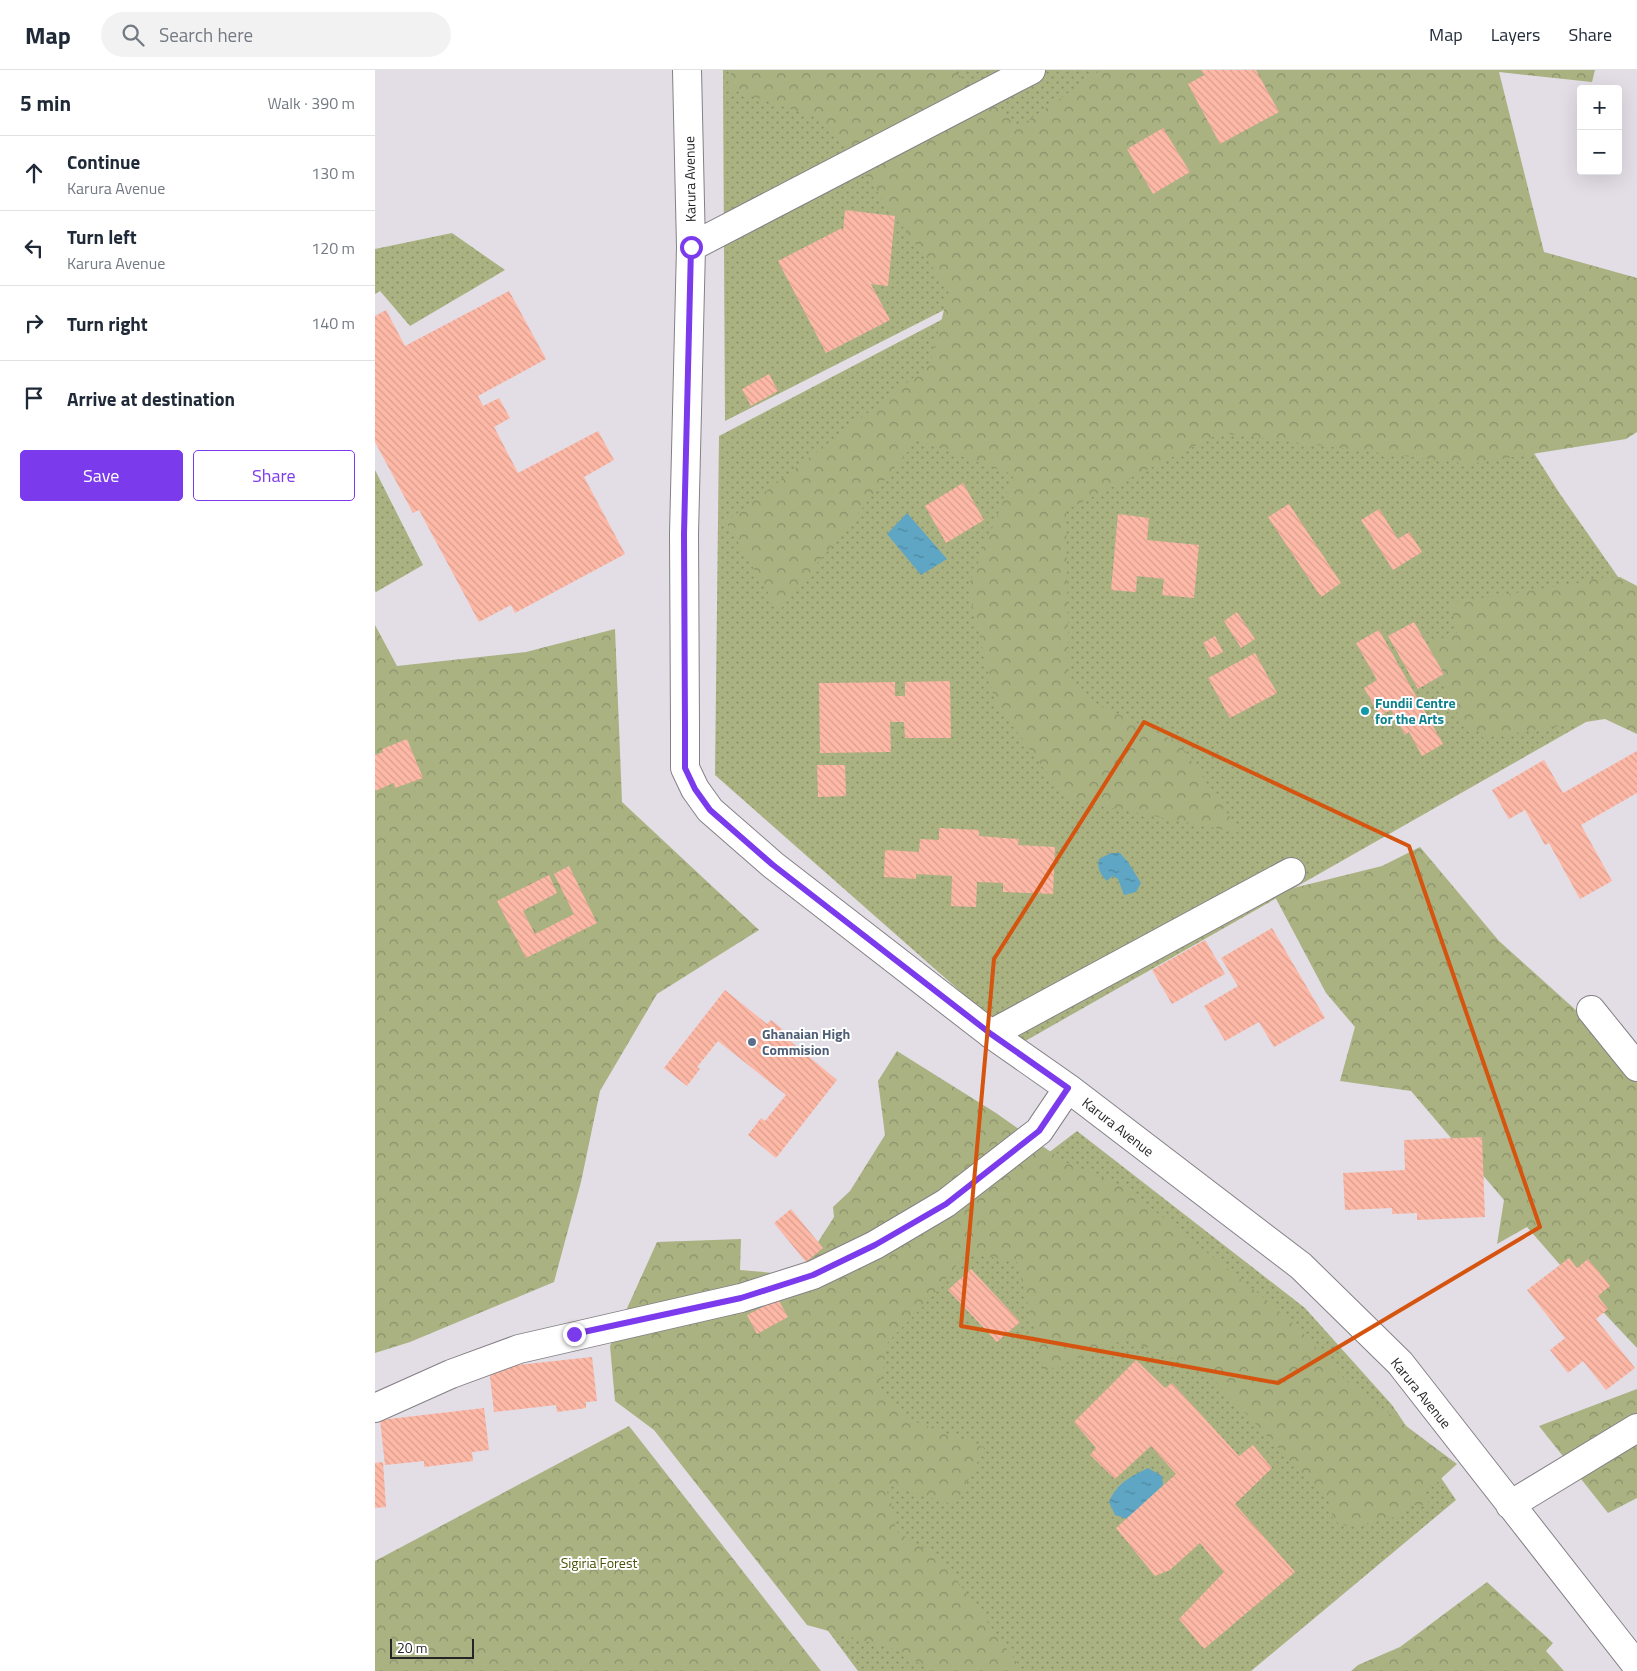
<!DOCTYPE html>
<html lang="en">
<head>
<meta charset="utf-8">
<style>
  :root { --surface:#fff; --page:#f2f2f3; --text:#1f2937; --muted:#747a83; --line:#e0e1e3; --accent:#7c3aed }
  body { margin:0; font-family:"Titillium Web",sans-serif; background:var(--page); color:var(--text) }
  .controls { position:absolute; right:15px; top:15px; display:grid; overflow:hidden; border-radius:5px; box-shadow:0 5px 20px #0002 }
  .controls button { width:45px; height:45px; display:grid; place-items:center; padding:0; border:0; border-bottom:1px solid var(--line); background:var(--surface); color:var(--text); font:25px sans-serif }
  .scale { position:absolute; left:15px; bottom:12px; width:84px; box-sizing:border-box; padding-left:5px; border:2px solid #262426; border-top:0; font-size:14px; line-height:18px; white-space:nowrap; color:#262426; -webkit-text-stroke:4px #fff; paint-order:stroke }
  .stop { position:absolute; width:15px; height:15px; margin:-11px; border:4px solid #7c3aed; border-radius:50%; background:#fff }
  .stop.end { background:#7c3aed; border-color:#fff; box-shadow:0 1px 5px #0008 }
  .list { margin:0; padding:0; list-style:none }
  h2 { display:flex; justify-content:space-between; align-items:center; height:65px; margin:0; padding:0 20px; font-size:21px }
  h2 small { font-size:16px; font-weight:400; color:var(--muted) }
  .list li { display:grid; grid-template-columns:32px 1fr auto; gap:15px; align-items:center; box-sizing:border-box; height:75px; padding:0 20px; border-top:1px solid var(--line) }
  .list b { display:block; font-size:19px; white-space:nowrap }
  .list p { margin:0; font-size:16px; white-space:nowrap; color:var(--muted) }
  .list em { font-size:16px; font-style:normal; color:var(--muted) }
  .actions { display:flex; gap:10px; padding:15px 20px }
  .actions a { flex:1; padding:11px 0; border:1px solid var(--accent); border-radius:5px; text-align:center; font-size:18px; color:var(--accent) }
  .actions .main { background:var(--accent); color:#fff }
  .icon { flex:none; width:28px; height:28px; fill:none; stroke:currentColor; stroke-width:2; stroke-linecap:round; stroke-linejoin:round }
  .map { position:relative; flex:none; width:1262px; height:1601px; overflow:hidden }
  header { display:flex; align-items:center; gap:30px; box-sizing:border-box; height:70px; padding:0 25px; background:var(--surface); border-bottom:1px solid var(--line) }
  header strong { font-size:24px }
  nav { display:flex; gap:28px; margin-inline-start:auto; font-size:18px }
  .search { width:350px; height:45px; background:var(--page); display:flex; align-items:center; gap:12px; box-sizing:border-box; padding:0 18px; border-radius:28px; color:var(--muted); font-size:19px }
  main { display:flex }
  aside { flex:1; background:var(--surface) }
  .map>svg:first-child { display:block }
  .grass { fill:url(#grass-dots) }
  .forest { fill:url(#forest-crowns) }
  .water { fill:url(#water-ripples) }
  .building { fill:url(#building-back-hatch) }
  .lines { fill:none; stroke-linecap:round; stroke-linejoin:round }
  .minor-casing { stroke:#858087; stroke-width:30 }
  .minor { stroke:#fff; stroke-width:28 }
  .route { stroke:#7c3aed; stroke-width:6 }
  .marked { fill:none; stroke:#d5540f; stroke-width:4; stroke-linejoin:round }
  .culture-dot { fill:#0f9aa8; stroke:#fff; stroke-width:2 }
  .service-dot { fill:#5c6f8a; stroke:#fff; stroke-width:2 }
  .labels { text-anchor:middle; stroke-width:4; stroke-linejoin:round; paint-order:stroke }
  .street-label { font-size:14px; fill:#262426; stroke:#fff }
  .culture-label { font-size:14px; font-weight:bold; fill:#0d838f; stroke:#fff; text-anchor:start }
  .service-label { font-size:14px; font-weight:bold; fill:#4e5e75; stroke:#fff; text-anchor:start }
  .park-label { font-size:14px; fill:#4b5308; stroke:#fff }
</style>
</head>
<body>
<header>
<strong>Map</strong>
<div class="search"><svg class="icon" aria-label="search" viewBox="0 0 24 24"><circle cx="10" cy="10" r="6"/><path d="M15 15l6 6"/></svg>Search here</div>
<nav><a>Map</a><a>Layers</a><a>Share</a></nav>
</header>
<main>
<aside>
<h2>5 min<small>Walk · 390 m</small></h2>
<ul class="list">
<li><svg class="icon" aria-label="ahead" viewBox="0 0 24 24"><path d="M12 20V5M6 11l6-6 6 6"/></svg><div><b>Continue</b><p>Karura Avenue</p></div><em>130 m</em></li>
<li><svg class="icon" aria-label="left" viewBox="0 0 24 24"><path d="M17 20v-9H6M10 6l-5 5 5 5"/></svg><div><b>Turn left</b><p>Karura Avenue</p></div><em>120 m</em></li>
<li><svg class="icon" aria-label="right" viewBox="0 0 24 24"><path d="M7 20v-9h11M14 6l5 5-5 5"/></svg><div><b>Turn right</b></div><em>140 m</em></li>
<li><svg class="icon" aria-label="arrive" viewBox="0 0 24 24"><path d="M6 21V4h12l-3 4 3 4H6"/></svg><div><b>Arrive at destination</b></div></li>
</ul>
<div class="actions"><a class="main">Save</a><a>Share</a></div>
</aside>
<div class="map">
<svg width="1262" height="1601" viewBox="0 0 1262 1601">
  <defs>
    <pattern id="grass-dots" width="8" height="8" patternUnits="userSpaceOnUse" patternTransform="scale(1.25)"><rect width="8" height="8" fill="#aab282"/><path d="M2 2h.1M6 6h.1" fill="none" stroke="#8a916a" stroke-width="1.8" stroke-linecap="round"/></pattern>
    <pattern id="forest-crowns" width="20" height="18" patternUnits="userSpaceOnUse" patternTransform="scale(1.25)"><rect width="20" height="18" fill="#aab282"/><path d="M2 6a3 3 0 1 1 6 0M12 15a3 3 0 1 1 6 0" fill="none" stroke="#8a916a"/></pattern>
    <pattern id="water-ripples" width="26" height="14" patternUnits="userSpaceOnUse" patternTransform="scale(1.25)"><rect width="26" height="14" fill="#5fa6c5"/><path d="M2 4q2-2 4 0t4 0M15 11q2-2 4 0t4 0" fill="none" stroke="#4e87a0"/></pattern>
    <pattern id="building-back-hatch" width="6" height="6" patternUnits="userSpaceOnUse" patternTransform="scale(1.25)"><rect width="6" height="6" fill="#fdb8a6"/><path d="M-1 5l2 2M0 0l6 6M5-1l2 2" fill="none" stroke="#d99e8f"/></pattern>
  </defs>
  <rect width="100%" height="100%" fill="#e3dde5"/>
  <path class="grass" d="M348,0H956L944,50L350,351Z
    M947,51L1185,424L1262,534V623L645,974L340,705L344,366Z
    M77,163L130,200L35,256L5,221L0,224V179Z
    M0,400L48,495L1,522L0,521Z
    M702,1061L930,1238L1017,1335L1081,1430L876,1601H483L252,1291L538,1186Z"/>
  <path class="forest" d="M357,0H578L644,57L726,0H1220L1217,12L1124,2L1169,182L1262,208V362L1251,369L1094,394L846,363L691,440L694,613L722,634L804,673L866,763L691,729L620,632L593,517L639,405L542,370L404,541L351,452L555,295L574,220L450,50L352,18Z
    M1245,507L1262,516V664L1230,649L1108,668L1105,660L1093,662L1047,576L1082,563L1075,533L1210,512L1220,508Z
    M0,555L22,596L151,582L240,559L247,732L384,860L282,924L225,1021L206,1112L179,1212L35,1272L0,1283Z
    M1045,777L1124,871L1262,995V1278L1200,1212L1152,1157L1122,1174L1129,1130L1036,1021L965,1011L980,957L951,923L898,823L1007,796Z
    M522,981L621,1043L690,1092L751,1118L893,1231L928,1263L971,1311L1082,1394L1048,1425L1055,1435H1037L1025,1446L975,1457L958,1451L956,1434L832,1302L751,1269L670,1301L642,1192L595,1183L589,1186L553,1231L513,1272L504,1319L533,1349L610,1378L580,1435L509,1413L517,1436L521,1461L567,1490L648,1601H555L526,1581L432,1555L279,1360L240,1331L235,1276L282,1172L366,1169L365,1200L422,1205L459,1147L458,1137L475,1121L510,1065L503,1011Z
    M1262,1319V1428L1233,1443L1164,1356Z
    M254,1356L446,1601H0V1491Z
    M1112,1512L1178,1573L1171,1581L1189,1601H976L983,1595L1025,1577Z"/>
  <path class="water" d="M532,443L572,489L546,505L512,464Z
    M736,783H745L753,792L766,813L761,822L749,825L743,809L737,806L732,811C725,804 722,799 724,789Z
    M773,1398L787,1406L788,1415L752,1449L740,1445L734,1432C742,1413 755,1407 773,1398Z"/>
  <path class="building" d="M826,0H881L904,42L845,74L813,14L829,5Z
    M788,58L815,102L778,124L752,79Z
    M470,140L520,146L513,216L496,214L515,250L451,283L403,191L467,158L468,161Z
    M134,221L171,289L103,326L108,336L124,328L135,348L119,357L143,403L223,361L239,390L209,407L250,484L140,543L136,535L104,552L44,440L38,443L0,372V246L11,240L30,276Z
    M394,304L403,321L376,336L367,319Z
    M588,413L609,450L571,473L550,436Z
    M914,434L966,513L946,527L893,447Z
    M1004,439L1023,469L1034,462L1047,482L1018,500L986,450Z
    M743,444L774,448L772,470L824,475L819,528L787,525L789,509L762,506L761,522L736,520Z
    M862,542L880,569L866,578L849,551Z
    M1039,552L1069,604L1043,619L1013,566Z
    M1004,560L1068,674L1047,686L1034,662L1030,665L1016,640L1005,646L989,618L1002,610L981,573Z
    M840,566L848,582L836,588L828,573Z
    M880,583L902,623L855,648L833,608Z
    M575,611L576,668H530L529,652H515L516,682L445,683L444,613L520,612V626H530V612Z
    M32,669L48,708L20,718L19,713L0,721V685L8,682L7,679Z
    M1262,681V723L1206,755L1237,811L1205,829L1174,773L1170,775L1150,740L1134,749L1117,720L1169,690L1188,723Z
    M442,695H470L471,726L443,727Z
    M564,758L604,760V766L644,769L643,775L680,777L678,824L628,822V813L602,812L601,837L576,836L577,806L541,804V809L509,807L510,780L544,782L545,769L564,770Z
    M194,796L222,853L151,888L122,831L174,805L182,823L148,841L160,864L199,844L179,804Z
    M897,858L950,948L899,977L884,952L850,971L829,936L863,916L846,888Z
    M830,870L850,904L797,934L777,900Z
    M350,920L392,954L396,950L418,968L415,971L462,1010L401,1088L373,1065L386,1048L390,1051L411,1025L343,971L322,997L325,999L312,1016L289,998Z
    M1107,1067L1110,1147L1042,1150V1143L1017,1144V1138L970,1140L968,1103L1030,1100L1029,1070Z
    M416,1139L448,1178L431,1192L399,1153Z
    M1194,1188L1202,1198L1213,1189L1235,1216L1223,1226L1233,1239L1221,1249L1260,1298L1231,1320L1208,1291L1193,1303L1175,1280L1190,1268L1152,1220Z
    M596,1199L645,1252L622,1272L573,1220Z
    M403,1229L413,1247L382,1264L372,1245Z
    M217,1287L222,1331L211,1332V1338L182,1342L181,1335L119,1342L114,1298Z
    M761,1290L790,1318L797,1313L864,1386L878,1375L897,1398L860,1434L920,1502L829,1579L804,1549L849,1502L825,1473L795,1500L780,1506L741,1458L801,1404L776,1376L740,1409L715,1385L721,1378L699,1352Z
    M109,1338L114,1380L97,1382L98,1391L49,1397V1391L10,1395L5,1350Z
    M8,1392L11,1437L0,1438V1393Z"/>
  <g class="lines">
    <g class="minor-casing">
      <path id="minor" d="M312,0L316,177L309,464L310,657V698L320,719L335,740L398,795L616,964L693,1018L926,1196L1025,1293L1262,1596
        M316,177L656,0
        M1216,940L1262,997
        M616,964L916,802
        M0,1338L76,1304L144,1279L366,1228L438,1205L500,1175L571,1133L664,1061L693,1018
        M1135,1435L1262,1358"/>
    </g>
    <use href="#minor" class="minor"/>
  </g>
  <g class="lines">
    <path class="route" d="M199,1264L366,1228L438,1205L500,1175L571,1134L664,1061L693,1018L616,964L398,795L335,740L320,719L310,698V657L309,464L316,177"/>
  </g>
  <path class="marked" d="M769,652L1034,776L1165,1157L903,1313L586,1256L619,889Z"/>
  <circle class="culture-dot" cx="990" cy="641" r="5"/>
  <circle class="service-dot" cx="377" cy="972" r="5"/>
  <g class="labels">
    <g class="street-label">
      <text transform="translate(315 109) rotate(-91)" y="5">Karura Avenue</text>
      <text transform="translate(743 1057) rotate(38)" y="5">Karura Avenue</text>
      <text transform="translate(1046 1323) rotate(51)" y="5">Karura Avenue</text>
    </g>
    <g class="culture-label">
      <text x="1000" y="638">Fundii Centre<tspan x="1000" dy="16">for the Arts</tspan></text>
    </g>
    <g class="service-label">
      <text x="387" y="969">Ghanaian High<tspan x="387" dy="16">Commision</tspan></text>
    </g>
    <g class="park-label">
      <text x="224" y="1498">Sigiria Forest</text>
    </g>
  </g>
</svg>
<div class="controls">
<button>+</button>
<button>−</button>
</div>
<div class="scale">20 m</div>
<div class="stop" style="left:316px;top:177px"></div>
<div class="stop end" style="left:199px;top:1264px"></div>
</div>
</main>
</body>
</html>
